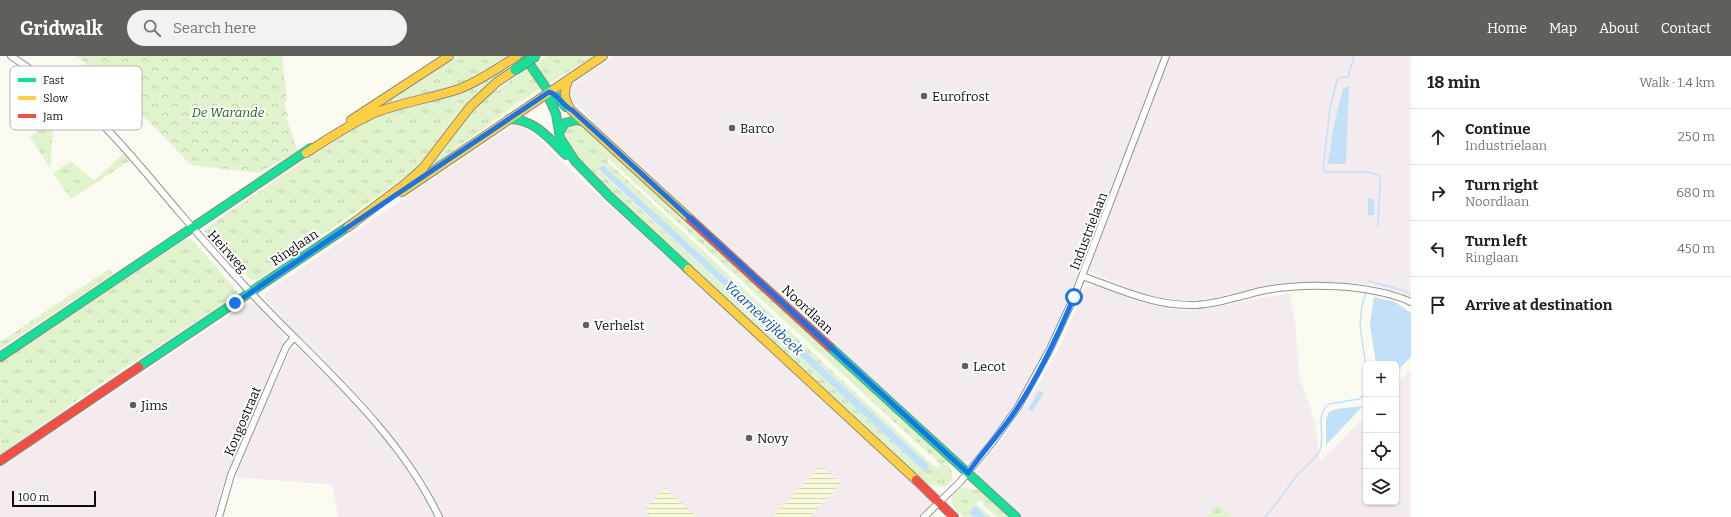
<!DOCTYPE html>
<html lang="en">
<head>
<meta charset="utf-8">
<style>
  :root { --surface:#fff; --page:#f2f2f2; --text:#202124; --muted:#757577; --line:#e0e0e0; --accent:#605f5c }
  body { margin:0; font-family:Bitter,serif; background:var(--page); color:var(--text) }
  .controls { position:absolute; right:12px; bottom:12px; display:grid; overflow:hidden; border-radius:6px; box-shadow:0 1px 3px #0004 }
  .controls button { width:36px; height:36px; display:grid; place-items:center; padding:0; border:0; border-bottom:1px solid var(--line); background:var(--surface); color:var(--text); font:20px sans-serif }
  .scale { position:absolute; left:12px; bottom:10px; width:84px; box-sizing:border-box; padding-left:4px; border:2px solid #0c0c0c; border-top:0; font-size:11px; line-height:14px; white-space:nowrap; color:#0c0c0c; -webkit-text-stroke:3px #fff; paint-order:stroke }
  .stop { position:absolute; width:12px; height:12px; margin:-9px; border:3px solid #1a73e8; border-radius:50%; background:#fff }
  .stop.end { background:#1a73e8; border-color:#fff; box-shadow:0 1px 4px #0008 }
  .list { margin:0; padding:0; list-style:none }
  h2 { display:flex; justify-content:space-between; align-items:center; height:52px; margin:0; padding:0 16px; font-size:17px }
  h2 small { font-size:13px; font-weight:400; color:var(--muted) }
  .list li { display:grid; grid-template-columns:26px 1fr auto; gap:12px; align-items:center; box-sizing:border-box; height:56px; padding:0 16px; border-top:1px solid var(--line) }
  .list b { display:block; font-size:15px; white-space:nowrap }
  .list p { margin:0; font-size:13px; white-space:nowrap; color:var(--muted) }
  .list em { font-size:13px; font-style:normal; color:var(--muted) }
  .icon { flex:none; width:22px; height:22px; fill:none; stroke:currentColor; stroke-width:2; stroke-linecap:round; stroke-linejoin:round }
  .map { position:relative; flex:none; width:1411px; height:461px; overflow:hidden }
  header { display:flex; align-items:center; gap:24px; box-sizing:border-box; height:56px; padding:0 20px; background:var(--accent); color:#fff }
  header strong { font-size:19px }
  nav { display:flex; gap:22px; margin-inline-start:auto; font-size:14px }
  .search { width:280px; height:36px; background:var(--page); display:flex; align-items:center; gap:10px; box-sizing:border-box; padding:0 14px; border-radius:22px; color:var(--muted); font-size:15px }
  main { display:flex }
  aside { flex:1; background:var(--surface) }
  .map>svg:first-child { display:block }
  .industrial { fill:#f3ebee }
  .farmland { fill:url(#farmland-rules) }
  .grass { fill:url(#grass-tufts); fill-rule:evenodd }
  .park { fill:url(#park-crowns) }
  .water { fill:#c2e1f8 }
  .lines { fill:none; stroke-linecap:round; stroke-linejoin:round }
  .stream { stroke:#c2e1f8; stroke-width:1.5 }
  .street-casing { stroke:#94938f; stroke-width:8 }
  .fast-casing { stroke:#8a8a85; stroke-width:10 }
  .slow-casing { stroke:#8a8a85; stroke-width:10 }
  .jam-casing { stroke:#8a8a85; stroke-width:10 }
  .street { stroke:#fefefd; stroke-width:6 }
  .fast { stroke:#16e098; stroke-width:8 }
  .slow { stroke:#ffcf43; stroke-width:8 }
  .jam { stroke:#f24e42; stroke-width:8 }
  .fast-bridge-casing { stroke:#81807c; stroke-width:11; stroke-linecap:butt }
  .fast-bridge { stroke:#16e098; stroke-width:9 }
  .route { stroke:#1a73e8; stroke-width:5 }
  .poi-dot { fill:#605f5c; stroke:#fff; stroke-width:1.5 }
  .labels { text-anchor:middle; stroke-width:4; stroke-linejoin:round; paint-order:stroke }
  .poi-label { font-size:13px; fill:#0c0c0c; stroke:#fff; text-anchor:start }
  .park-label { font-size:13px; font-style:italic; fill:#206a16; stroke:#fff }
  .street-label { font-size:13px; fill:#0c0c0c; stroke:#fff }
  .water-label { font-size:14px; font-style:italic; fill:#0955aa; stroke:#fff }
  .key { fill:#fff; stroke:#b6b6b6; stroke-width:1 }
  .key-label { font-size:11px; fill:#0c0c0c }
</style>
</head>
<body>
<header>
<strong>Gridwalk</strong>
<div class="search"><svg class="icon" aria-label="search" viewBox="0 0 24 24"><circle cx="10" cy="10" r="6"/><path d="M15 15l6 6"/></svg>Search here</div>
<nav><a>Home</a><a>Map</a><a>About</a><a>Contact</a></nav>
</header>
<main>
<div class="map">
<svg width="1411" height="461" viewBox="0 0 1411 461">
  <defs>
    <pattern id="farmland-rules" width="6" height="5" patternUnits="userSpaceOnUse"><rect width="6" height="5" fill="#f9f9da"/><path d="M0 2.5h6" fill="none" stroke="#d4d4ba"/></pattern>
    <pattern id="grass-tufts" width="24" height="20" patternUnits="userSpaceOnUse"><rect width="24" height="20" fill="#e1f3cd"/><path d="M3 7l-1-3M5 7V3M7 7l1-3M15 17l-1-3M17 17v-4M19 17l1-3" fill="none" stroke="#c0cfaf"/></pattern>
    <pattern id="park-crowns" width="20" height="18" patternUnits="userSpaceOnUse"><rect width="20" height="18" fill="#e1f3cd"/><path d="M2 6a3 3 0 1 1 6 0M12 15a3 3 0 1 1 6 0" fill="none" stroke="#c0cfaf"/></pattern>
  </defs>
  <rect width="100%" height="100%" fill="#fbfaf0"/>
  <path class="industrial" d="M614,0H1163L1055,276L1018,344L991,383L973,404L963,407L761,225L596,71L593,65L573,45L570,38L573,28Z
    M1170,0H1411V242L1404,238L1373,229L1329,226L1289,227L1199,244H1179L1149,240L1088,215Z
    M515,68L523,71L541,85L588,130L780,303L929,440L930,444L929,451L918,461H443L428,430L405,396L264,242L266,236Z
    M1088,230H1097L1149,249L1183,254L1214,251L1290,237L1295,267L1299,320L1315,366L1320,406L1366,360V446H1396V329L1411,314V461H1019L978,420V414L1002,384L1039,328L1063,284L1085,231Z
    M249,246L256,248L280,272L284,280V286L223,429L214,461H0V412Z
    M294,292L300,294L341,334L383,381L412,422L436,461H338L333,430L327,428L233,421L290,294Z"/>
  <path class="farmland" d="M821,409L841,427L810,461H773Z
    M665,432L697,461H651L644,454Z"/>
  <path class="grass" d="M457,0H507L469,25L382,50Z
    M547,0H594L519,46L420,119L478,47Z
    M505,13L426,103L411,117L259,223L252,224L250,223L204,175L206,172L333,85L368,64Z
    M57,45L55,53L50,112L30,81L42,71Z
    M574,68H579L589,75L947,405L952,415V426L945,431L927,428L624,148L570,93C564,83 560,72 574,68ZM609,103L939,407L940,410L938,412L934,410L607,105ZM603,109L930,410L924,415L598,114Z
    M124,97L131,104L71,143L53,117L71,105L94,125Z
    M190,182L193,185L239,237L99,329L0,399V306L184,184Z
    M109,213L113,218L0,293V286Z
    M961,431L979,434L1008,461H997L983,449L982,444L975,446L991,461H987L975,450L970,456L974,461H964C950,448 945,445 961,431Z
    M1218,448L1232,461H1206Z"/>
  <path class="park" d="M77,0H282L287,45L284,47L288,60L286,62L298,95L259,117L191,109L175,93L176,91H174L127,44Z"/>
  <path class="water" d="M1349,30L1346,108H1328L1333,73L1343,32Z
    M603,109L930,410L925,416L598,113Z
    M1368,142L1374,143V159H1368Z
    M1374,241L1395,246L1411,257V301L1396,316V308H1376L1370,268Z
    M1039,335L1044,337L1032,356L1028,353Z
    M1363,350L1326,389V363L1329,356L1336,353Z
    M975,450L987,461H974L969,456Z"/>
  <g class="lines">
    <path class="stream" d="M1354,0L1348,21H1340L1337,24L1330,52L1323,113L1325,116H1368L1379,119L1380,125L1378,170
      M1369,225L1405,235L1411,239
      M1366,237L1362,249L1360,270L1366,310
      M1265,461C1277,448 1286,433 1297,419C1304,411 1315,404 1320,394C1326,379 1314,359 1329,348L1359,343L1366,337"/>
    <g class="street-casing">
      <path id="street" d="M11,0C41,21 74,41 100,66C129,95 154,127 180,157C203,184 227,211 252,238C318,308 397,373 439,461
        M1082,220C1122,234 1153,250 1196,249C1218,248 1240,240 1261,235C1304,226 1371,228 1411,246
        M219,461L231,419L286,291L294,281
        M924,461L960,426L992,387L1018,351L1050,293L1074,241L1166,0"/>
    </g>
    <g class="fast-casing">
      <path id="fast" d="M524,0L549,36L553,37L566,51
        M549,36L548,40L556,58L560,82L575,105L610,141L688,213
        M509,63C534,63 549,82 566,99
        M559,77L565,67L576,64L583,65
        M830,291L1016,461
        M0,301L311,92
        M139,311L352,168"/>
    </g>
    <g class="slow-casing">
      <path id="slow" d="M569,23C563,35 564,43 571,54L690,163
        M351,64L449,0
        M306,97C329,82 352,67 377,56C404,46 432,42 459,33C480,25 498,12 517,0
        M402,136L603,0
        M348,171L405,128L423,112L470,51L497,26L515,14
        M688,213L916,424"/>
    </g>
    <g class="jam-casing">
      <path id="jam" d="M690,163L830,291
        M0,405L139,311
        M916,424L954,461"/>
    </g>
    <use href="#street" class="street"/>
    <use href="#fast" class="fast"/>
    <use href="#slow" class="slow"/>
    <use href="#jam" class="jam"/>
    <g class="fast-bridge-casing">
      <path id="fast-bridge" d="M515,14L536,0"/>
    </g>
    <use href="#fast-bridge" class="fast-bridge"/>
  </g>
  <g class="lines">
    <path class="route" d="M235,247L549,36C558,38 563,50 572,54L968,417C984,394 1003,374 1018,351C1041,316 1058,279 1074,241"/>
  </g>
  <g class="poi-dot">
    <circle cx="924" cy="40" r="4"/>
    <circle cx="732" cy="72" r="4"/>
    <circle cx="586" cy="269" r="4"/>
    <circle cx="965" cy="310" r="4"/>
    <circle cx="133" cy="349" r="4"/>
    <circle cx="749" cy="382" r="4"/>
  </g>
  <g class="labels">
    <g class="poi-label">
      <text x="932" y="45">Eurofrost</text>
      <text x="740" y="77">Barco</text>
      <text x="594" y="274">Verhelst</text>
      <text x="973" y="315">Lecot</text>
      <text x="141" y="354">Jims</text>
      <text x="757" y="387">Novy</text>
    </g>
    <g class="park-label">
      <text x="228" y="61">De Warande</text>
    </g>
    <g class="street-label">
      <text transform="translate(1088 175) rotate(-69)" y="5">Industrielaan</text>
      <text transform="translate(294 191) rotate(-34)" y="5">Ringlaan</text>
      <text transform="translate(228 195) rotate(48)" y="5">Heirweg</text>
      <text transform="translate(808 253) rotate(43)" y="5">Noordlaan</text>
      <text transform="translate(242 365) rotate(-67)" y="5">Kongostraat</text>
    </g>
    <g class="water-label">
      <text transform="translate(764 262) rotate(43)" y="5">Vaarnewijkbeek</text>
    </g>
  </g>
  <rect x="10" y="10" width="132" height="64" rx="6" class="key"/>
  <rect x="18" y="22" width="18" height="4" fill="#16e098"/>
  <rect x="18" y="40" width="18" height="4" fill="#ffcf43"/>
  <rect x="18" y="58" width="18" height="4" fill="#f24e42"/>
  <g class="key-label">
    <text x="43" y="28">Fast</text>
    <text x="43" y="46">Slow</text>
    <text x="43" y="64">Jam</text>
  </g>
</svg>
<div class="controls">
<button>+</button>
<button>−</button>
<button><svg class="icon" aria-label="locate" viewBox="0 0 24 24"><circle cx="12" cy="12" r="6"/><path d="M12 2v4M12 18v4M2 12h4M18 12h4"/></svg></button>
<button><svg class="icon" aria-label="layers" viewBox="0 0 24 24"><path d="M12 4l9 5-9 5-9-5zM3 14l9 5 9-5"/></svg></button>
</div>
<div class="scale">100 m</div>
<div class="stop" style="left:1074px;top:241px"></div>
<div class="stop end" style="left:235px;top:247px"></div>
</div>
<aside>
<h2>18 min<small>Walk · 1.4 km</small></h2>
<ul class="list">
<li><svg class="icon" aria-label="ahead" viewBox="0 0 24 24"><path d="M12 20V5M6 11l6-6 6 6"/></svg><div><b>Continue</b><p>Industrielaan</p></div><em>250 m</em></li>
<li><svg class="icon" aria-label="right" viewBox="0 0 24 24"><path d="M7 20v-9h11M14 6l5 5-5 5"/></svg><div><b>Turn right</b><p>Noordlaan</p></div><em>680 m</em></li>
<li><svg class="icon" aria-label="left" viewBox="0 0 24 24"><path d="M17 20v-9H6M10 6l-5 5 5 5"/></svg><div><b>Turn left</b><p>Ringlaan</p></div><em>450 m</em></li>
<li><svg class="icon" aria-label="arrive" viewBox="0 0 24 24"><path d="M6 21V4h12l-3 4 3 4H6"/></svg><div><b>Arrive at destination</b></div></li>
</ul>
</aside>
</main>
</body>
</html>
